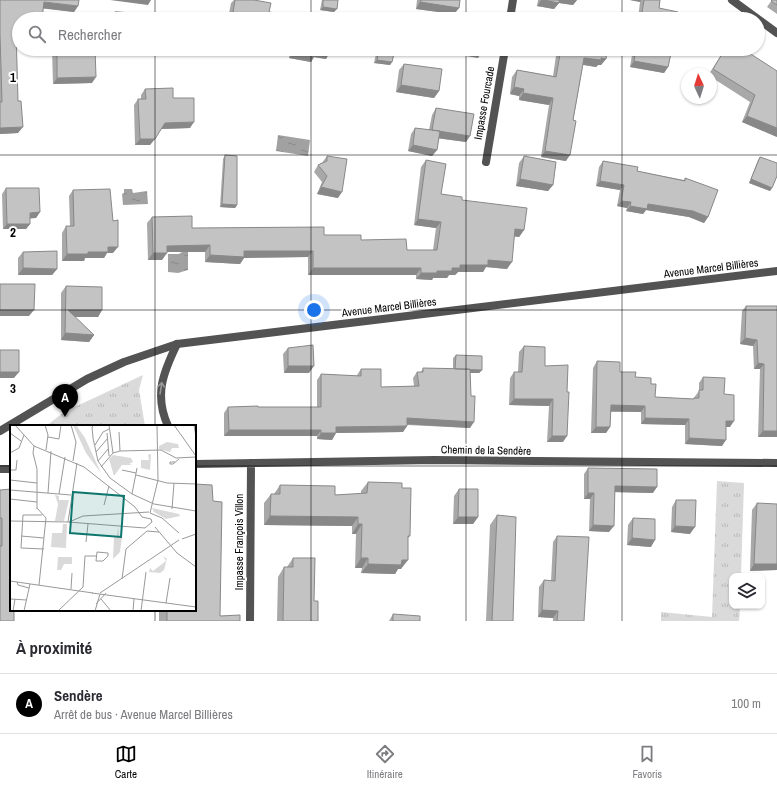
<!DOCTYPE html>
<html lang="fr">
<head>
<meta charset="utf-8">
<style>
  :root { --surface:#fff; --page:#f2f2f3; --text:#2b2b33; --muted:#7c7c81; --line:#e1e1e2; --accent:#000 }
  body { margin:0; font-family:"Archivo Narrow",sans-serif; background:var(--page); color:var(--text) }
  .controls { position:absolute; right:12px; bottom:12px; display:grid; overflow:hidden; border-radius:8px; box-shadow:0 1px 3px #0004 }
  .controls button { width:36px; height:36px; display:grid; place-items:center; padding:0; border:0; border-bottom:1px solid var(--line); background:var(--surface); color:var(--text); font:20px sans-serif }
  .compass { position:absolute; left:681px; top:68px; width:36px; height:36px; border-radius:50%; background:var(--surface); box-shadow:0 1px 3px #0004; rotate:356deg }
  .you { position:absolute; left:314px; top:310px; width:14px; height:14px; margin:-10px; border:3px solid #fff; border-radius:50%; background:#1a73e8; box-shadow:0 0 0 6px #1a73e833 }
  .badge { display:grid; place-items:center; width:26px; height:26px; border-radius:50%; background:var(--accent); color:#fff; font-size:13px; font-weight:700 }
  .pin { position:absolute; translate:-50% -33px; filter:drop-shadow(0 1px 2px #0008) }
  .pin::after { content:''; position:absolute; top:21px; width:14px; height:12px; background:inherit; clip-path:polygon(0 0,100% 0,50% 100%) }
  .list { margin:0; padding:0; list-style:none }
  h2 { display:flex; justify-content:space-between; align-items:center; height:52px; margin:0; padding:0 16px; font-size:17px }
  h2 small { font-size:13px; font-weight:400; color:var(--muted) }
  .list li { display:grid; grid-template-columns:26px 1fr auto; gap:12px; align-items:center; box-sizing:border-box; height:60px; padding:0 16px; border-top:1px solid var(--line) }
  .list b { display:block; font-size:15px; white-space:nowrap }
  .list p { margin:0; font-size:13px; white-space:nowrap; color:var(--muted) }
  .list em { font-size:13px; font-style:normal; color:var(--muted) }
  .icon { flex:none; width:22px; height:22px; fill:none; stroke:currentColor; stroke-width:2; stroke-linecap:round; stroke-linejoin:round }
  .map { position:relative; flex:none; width:777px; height:621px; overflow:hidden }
  .search { position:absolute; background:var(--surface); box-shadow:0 1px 3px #0004; left:12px; right:12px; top:12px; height:44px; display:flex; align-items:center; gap:10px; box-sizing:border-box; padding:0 14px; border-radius:22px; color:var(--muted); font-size:15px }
  .sheet { height:112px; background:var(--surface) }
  nav { display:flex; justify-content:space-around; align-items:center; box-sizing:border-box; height:56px; border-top:1px solid var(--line); background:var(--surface); font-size:11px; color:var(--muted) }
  nav a { display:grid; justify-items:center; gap:2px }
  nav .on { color:var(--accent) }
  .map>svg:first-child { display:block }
  .grass { fill:url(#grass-tufts) }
  .water { fill:url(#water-ripples) }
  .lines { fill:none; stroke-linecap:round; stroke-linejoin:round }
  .minor { stroke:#535353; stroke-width:8 }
  .tertiary { stroke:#535353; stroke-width:8 }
  .wall { fill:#a8a8a8 }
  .shaded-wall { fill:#888 }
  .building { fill:#c3c3c3; stroke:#888 }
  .oneway { stroke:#989898 }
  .grid { fill:none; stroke:#000; stroke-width:1; stroke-opacity:0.55 }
  .labels { text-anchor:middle; stroke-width:4; stroke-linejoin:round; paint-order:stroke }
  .street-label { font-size:11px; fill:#000; stroke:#fff }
  .inset-road { fill:none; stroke:#999; stroke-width:1 }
  .view { fill:#0f766e; fill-opacity:0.15; stroke:#0f766e; stroke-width:2 }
  .inset-edge { fill:none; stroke:#000; stroke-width:2 }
  .grid-label { font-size:13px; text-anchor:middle; font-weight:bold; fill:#000; stroke:#fff; stroke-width:4; stroke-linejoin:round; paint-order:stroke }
</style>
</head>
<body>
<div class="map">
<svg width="777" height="621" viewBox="0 0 777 621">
  <defs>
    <pattern id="grass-tufts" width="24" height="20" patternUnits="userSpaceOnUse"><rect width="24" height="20" fill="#dadada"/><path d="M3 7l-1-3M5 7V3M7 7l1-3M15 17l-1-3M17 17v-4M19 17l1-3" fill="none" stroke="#b9b9b9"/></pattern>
    <pattern id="water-ripples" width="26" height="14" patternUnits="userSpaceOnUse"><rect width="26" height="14" fill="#a1a1a1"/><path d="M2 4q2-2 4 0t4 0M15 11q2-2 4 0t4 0" fill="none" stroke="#898989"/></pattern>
  </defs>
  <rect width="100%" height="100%" fill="#fff"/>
  <path class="grass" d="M143,375L139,390L145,426H46L64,412Z
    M717,481L744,483L741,576H732V606H740L739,621H661V612L712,617Z"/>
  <path class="water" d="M115,11L145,14V19H114Z
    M278,135L310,140L308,156L276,151Z
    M124,189H132L133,193L147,191L148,204L123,205L122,194L124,193Z
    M182,252H188V270L178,273L168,272V254H179Z"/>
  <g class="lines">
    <path class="minor" d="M732,0L777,33
      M510,19L513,0
      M486,162L505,49
      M168,426C154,395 163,373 177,344
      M195,464L434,460L777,463
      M0,469H11
      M250,621L251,463"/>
    <path class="tertiary" d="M0,431L87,379L124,362L177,344L777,271"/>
  </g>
  <path class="wall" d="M0,0L78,6L74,12L43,8L19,19V35H16L18,133L0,134Z
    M234,0H254L269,12L315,19L316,17L330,19H228L231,3Z
    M322,0H338L334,12L320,10Z
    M417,0H460L459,8L454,14L416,9Z
    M538,0H577L573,5L559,3L554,9L537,6Z
    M630,0H660L659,8L677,19H638L640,2Z
    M772,0H777V14L767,7Z
    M52,49H74V50L92,83L53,84Z
    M265,49H331L326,59L314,57L311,62L289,58L290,54Z
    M377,49H395L392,62L390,65L374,63Z
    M557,49H607L606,59L601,65H598L596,67L583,65L566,161L541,157L549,105L519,100V96L510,94L512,77L517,70L553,76Z
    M633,49H672L668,67L664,73L630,67Z
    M725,49H743L777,137L742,122L750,102L711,77V74H709Z
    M404,64L439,91L434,98L396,92L399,70Z
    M145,89L173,98L190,128L161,129L150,145H135L134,105L138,99H141V95Z
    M436,108L466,142L438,138L437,150L432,156L408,151L411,134L415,128L429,130L432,115Z
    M225,155L237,205L235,208L220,207L223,159Z
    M327,156L338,198L317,194L322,182L314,172L318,165L322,163Z
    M524,156L553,185L548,191L516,186L519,163Z
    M760,157L772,188L770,191L749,183L758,160Z
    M426,160L441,194L462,200L524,230L519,237L514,236L507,269L486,267L483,272H458L455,275H449L447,278H433L432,280L416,279V275H308V257L244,258L240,264L205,262V252H167L162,260H148L147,223L152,217L192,228L324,235L361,240L407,250H433L436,228L414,225L421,167Z
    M603,161L637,171L684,180L685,178L708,217L704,223L689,217L646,210L643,214L626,211L627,208L617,206L620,190L596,186L599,167Z
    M6,188L40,212L36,218H30V224L26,229H3L2,194Z
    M73,190L113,253H107L104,258H85L84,261H62V233L66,226H70L69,196Z
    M23,252L57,269L52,275H18V258Z
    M66,286L102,310L98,317H74L94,335L89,342L61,340V293Z
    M746,306H777V437H758L760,369H754L753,346L740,344L742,311Z
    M524,346L545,366L563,442H547L549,406L509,405L510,378L514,372H518L519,352Z
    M288,348L309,373H284L283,354Z
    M456,355L482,370L479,373H470V428L407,425V426L403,432L336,433L332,440L317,439V436H224V413L228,407H317V380L321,374L357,376V375L361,369L381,387L414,386L413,378L417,372H421L423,368L453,369V358Z
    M597,361L620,372L635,377L651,384L655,397L693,399L699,391V383L703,377L724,394L730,427H726L722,446L685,444V425L641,424V412H611L610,427L606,433H591L593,368Z
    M588,468L653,493L615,492L609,532L589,531L590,499H584V474Z
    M368,482L402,488L410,536L408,538L401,569H398L395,574L361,573L362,568H355L356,534H352V526L264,525V503L271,494H274L280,485L335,495L361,494V491Z
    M459,489L478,517L473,524H453L454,496Z
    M0,490L16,610H14L0,621Z
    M676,500L690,534L671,532L672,507Z
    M213,501L220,616L240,621H159V610H195Z
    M757,503L777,570L750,571L752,510Z
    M497,515L513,621H486L490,525Z
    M633,518L651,547L627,545L628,525Z
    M557,536L584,621H553V618L538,617L539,587L544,580L551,581L553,542Z
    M293,558L314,601L318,621H277L278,577L284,567H287Z
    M393,614L420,621H389Z"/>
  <path class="shaded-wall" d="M110,0H151L148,5Z
    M541,0H577L573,5L559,3L554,9L537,6Z
    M630,0H641L640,2Z
    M44,2L78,6L74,12L39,8Z
    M420,2L459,8L454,14L416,9Z
    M323,7L337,9L334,12L320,10Z
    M16,29H19V35H12Z
    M265,49H293L290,54Z
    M444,49H469L483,51L478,58L441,52Z
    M294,51H316L330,52L326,59L314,57L311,62L289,58Z
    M584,58H601L606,59L601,65H598L596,67L579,64Z
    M377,60L392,62L390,65L374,63Z
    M634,61L668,67L664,73L630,67Z
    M96,77L92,83L53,84L57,78Z
    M401,85L439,91L434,98L396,92Z
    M514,87L524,89L519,96L510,94Z
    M523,93L553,98L549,105L519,100Z
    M747,116L777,128V137L742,122Z
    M194,122L190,128L161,129L165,123Z
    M23,127L18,133L0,134V128Z
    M432,130L470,136L466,142L428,137Z
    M140,139H155L150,145H135Z
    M413,145L437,150L432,156L408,151Z
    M545,151L570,155L566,161L541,157Z
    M520,179L553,185L548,191L516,186Z
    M751,179L772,188L770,191L749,183Z
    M600,181L624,185L620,190L596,186Z
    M321,187L342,192L338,198L317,194Z
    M621,201L631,202L627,208L617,206Z
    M222,204L237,205L235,208L220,207Z
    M648,204L693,211L708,217L704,223L689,217L646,210L643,214L626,211L630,206Z
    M40,212L36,218L26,219L30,213Z
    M418,219L441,222L436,228L414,225Z
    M7,224H30L26,229H3Z
    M515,229L524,230L519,237L510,236Z
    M210,245L205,252H162L167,246Z
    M108,247H118L113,253H107L104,258H85L84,261H62L67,254L88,252Z
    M244,251H313L308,257L244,258L240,264L205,262L210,255Z
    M153,253H167L162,260H148Z
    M488,260L512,262L507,269L486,267L483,272H458L455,275H449L447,278H433L432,280L416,279L421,273L452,268L460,265Z
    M23,268L57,269L52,275H18Z
    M313,268H421L416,275H308Z
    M0,310H34L29,316H0Z
    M68,310H102L98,317H66Z
    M65,333L94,335L89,342L61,340Z
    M745,338L757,340L753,346L740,344Z
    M758,363L764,364L760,369H754Z
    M288,366H314L309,373H284Z
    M455,369L482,370L479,373H453Z
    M0,372H19L14,378H0Z
    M514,399H553L549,406L509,405Z
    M611,405L645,406L641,412L607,411Z
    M407,418L474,422L470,428L403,424Z
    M645,418L689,419L685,425L641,424Z
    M726,421H734L730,427H722Z
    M407,426L403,432L335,433H336L332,440L317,439L321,433L336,427Z
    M596,427H610L606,433H591Z
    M229,430H321L317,436H224Z
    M763,431H777V437H758Z
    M552,436H567L563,442H547Z
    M689,438L726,440L722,446L685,444Z
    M615,486L657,487L653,493L611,492Z
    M588,493H594L590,499H584Z
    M270,516L358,517L352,526L264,525Z
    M458,517H478L473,524H453Z
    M358,524H362L356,534H352Z
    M593,525L614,526L609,532L589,531Z
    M675,526L695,527L690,534L671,532Z
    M632,538L655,540L651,547L627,545Z
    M361,558H368L362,568H355Z
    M402,560H408L401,569H398L395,574L361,573L368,564Z
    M754,564H777V570L750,571Z
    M542,610L558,611L553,618L538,617Z"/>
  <path class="building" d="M0,0H79L78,6L44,2L42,19H19V29H16L18,101H21L23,127L0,128V102H2L0,34Z
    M235,0H254L271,3L269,12L315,19H232Z
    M323,0H338L337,9L323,7Z
    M421,0H460L459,8L420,2Z
    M543,0H559V3Z
    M644,0H660L659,8L678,12L677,19H641Z
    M772,0H777V5L771,1Z
    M316,17L330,19H316Z
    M57,49H74V50L95,49L96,77L57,78Z
    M294,49H331L330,52L316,51L315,55L294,51Z
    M379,49H395L392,62L377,60Z
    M469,49H483V51Z
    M561,49H607L606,59L601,58V60L584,58L573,120L576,121L570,155L545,151L553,98L523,93L524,89L514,87L517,70L556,77Z
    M636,49H672L668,67L634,61Z
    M725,49H743L777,71V128L747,116L755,95L713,69Z
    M404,64L442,69L439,91L401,85Z
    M173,88V98H194V122L165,123L155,139H140L138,99H146L145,89Z
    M436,108L474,114L470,136L432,130Z
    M415,128L440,131L437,150L413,145Z
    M225,155L237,156V205L222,204Z
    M327,156L347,159L342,192L321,187L327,176L318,165L327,161Z
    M524,156L556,162L553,185L520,179Z
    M760,157L777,163V176L772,188L751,179Z
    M426,160L446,164L441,194L462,197V200L527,208L524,230L515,229L512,262L488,260V265H460V268H452V271H437V273H421V268H313V251H244V257L210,255V245L167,246V253H153L152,217L192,216V228L324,227V235H361V240L406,239L407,250H437L441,222L418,219Z
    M603,161L638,167L637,171L685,181V178L718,190L708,217L693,211L648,204L647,209L630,206L631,202L621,201L624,185L600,181Z
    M6,188H39L40,212L30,213V224H7Z
    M110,189L113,221L118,220V247H108V252H88V254H67L66,226H74L73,190Z
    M57,251V269L23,268V252Z
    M0,284H35L34,310H0Z
    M66,286L102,287V310H68L94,335L65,333Z
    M746,306H777V431H763L764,364L758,363L757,340L745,338Z
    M313,345L314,366H288V348Z
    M524,346L545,347V366L568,365L567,392H569L567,436H552L553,399H514V372H522Z
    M0,350H19V372H0Z
    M456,355L482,356V370L455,369Z
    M597,361L620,362V372H636L635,377L651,378V384H656L655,397L694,399V398H699V390H703V377L725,378L724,394L734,395V421H726V440L689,438V419L645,418V406L611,405L610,427H596Z
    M423,368L470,369L471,396H475L474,422L407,418V426L336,427V433H321V430H229L228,407L258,406V407H321V374L361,376V369H381V387L419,386L417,372H423Z
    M588,468L657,469V487L615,486L614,526L593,525L594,493H588Z
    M368,482L402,483V488H411L410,536H408V560H402L401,565L368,564V558H361L362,524H358V517L270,516L271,494H280V485L335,486V495L367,493Z
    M195,484L212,485L213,501L222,502L220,616L240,615V621H167V610H195Z
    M11,489V610H14V621H0V546H2V518H0V490Z
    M459,489H478V517H458Z
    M676,500H696L695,527L675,526Z
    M757,503L777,504V564H754Z
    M497,515L516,517L513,621H492Z
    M633,518L655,519V540L632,538Z
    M557,536L589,537L584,621H557L558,611L542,610L544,580L555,581Z
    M293,558H315L314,601H318V621H283L284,567H293Z
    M393,614L420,616V621H393Z"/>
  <defs><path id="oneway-shaft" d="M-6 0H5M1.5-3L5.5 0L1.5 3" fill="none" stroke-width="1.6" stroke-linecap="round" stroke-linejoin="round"/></defs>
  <use class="oneway" href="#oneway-shaft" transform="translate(161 388) rotate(-81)"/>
  <path class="grid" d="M155,0V19M311,0V19M466,0V19M622,0V19M155,49V426M311,49V621M466,49V621M622,49V621M0,155H777M0,310H777M0,466H11M195,466H777M155,610V621"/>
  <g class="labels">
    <g class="street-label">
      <text transform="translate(484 103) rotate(-80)" y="4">Impasse Fourcade</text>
      <text transform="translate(711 268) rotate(-7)" y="4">Avenue Marcel Billières</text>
      <text transform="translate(389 307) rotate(-7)" y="4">Avenue Marcel Billières</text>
      <text transform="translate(486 450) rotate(1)" y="4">Chemin de la Sendère</text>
      <text transform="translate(239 542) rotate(-90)" y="4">Impasse François Villon</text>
    </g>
  </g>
  <g transform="translate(10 425)">
    <rect width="186" height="186" fill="#fff"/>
    <path d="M63,0H66L75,13L91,48L76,28ZM141,29L140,45L131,43V35H139L138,30ZM103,30L121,33L123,37L119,39L123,40H112L104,51L99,34ZM45,70L49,71V75H59L54,96H45L48,79ZM142,83L169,89L170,91L156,94L144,87ZM53,99H57L56,123L41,122L42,108H52ZM108,102L109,112H112L110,127L103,134L104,111H107ZM153,131L157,134L154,145L150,148L139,147L140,143L143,146L156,136ZM48,132H62V139H54L51,145H47Z" fill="#dadada"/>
    <path d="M157,17L168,19L169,23H162L160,27L149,24V21Z" fill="#dadada"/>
    <path class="inset-road" d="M35,0L38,10L36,25M61,0L66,17L63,36M84,0L82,2L83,13L88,36L100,53L122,69L144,79L186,86M99,0L103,28M164,0L186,31M184,0L186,12M109,7L110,26M0,8L11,16M97,8L99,31M38,12L49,14L51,0M85,20L93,7L99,4M24,21L23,28L27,44V84M86,27L98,13M0,28L9,23L14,10M88,36L98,24M165,37H160V39H163L169,34M91,42L103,28L110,26L151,25L166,33L186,32M0,45H6L7,35M112,45L126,48M126,50L157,58L186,59M0,55L27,58M0,65L61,70M38,68L41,26M49,69L55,32M122,69L127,43M0,74L27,77M94,80L99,61M27,83L36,93L29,160M162,84L164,58M186,86V71M140,88L148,55L147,0M140,88L152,93L169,108M32,90H13L11,123L34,124M0,96L58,97L135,103L142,97L141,94L132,92L125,82L74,42L24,21L5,0M58,97L67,38M59,97L73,91L139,87M145,102L167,128L186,142M11,111L34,113M172,114L186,109M76,117L78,99M87,127L98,128V131L93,136H86ZM112,154L116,124L137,106L149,107M0,156L83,168M7,157L8,160L19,163M61,164L62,148M82,168L186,182M90,168L169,115M0,174L17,175M91,174L101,186M156,178L160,153M86,179L96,168M3,186L5,174M14,186L20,159M48,186L73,162L75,131H86M85,186L90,169M123,186L124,174M131,186L136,147"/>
    <path class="view" d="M63,67L114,71L111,112L60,108Z"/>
    <rect width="186" height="186" class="inset-edge"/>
  </g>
  <g class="grid-label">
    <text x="13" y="82">1</text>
    <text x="13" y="237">2</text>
    <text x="13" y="393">3</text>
  </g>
</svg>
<div class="controls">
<button><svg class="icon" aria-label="layers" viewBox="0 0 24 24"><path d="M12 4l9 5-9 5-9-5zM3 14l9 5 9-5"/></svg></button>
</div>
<svg class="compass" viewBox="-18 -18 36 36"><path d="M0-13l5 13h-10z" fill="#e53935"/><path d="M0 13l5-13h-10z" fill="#7c7c81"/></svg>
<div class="you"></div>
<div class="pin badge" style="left:65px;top:417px">A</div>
<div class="search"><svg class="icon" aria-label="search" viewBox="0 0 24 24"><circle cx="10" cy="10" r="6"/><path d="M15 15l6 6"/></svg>Rechercher</div>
</div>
<section class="sheet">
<h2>À proximité<small></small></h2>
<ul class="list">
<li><span class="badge">A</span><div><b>Sendère</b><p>Arrêt de bus · Avenue Marcel Billières</p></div><em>100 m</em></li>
</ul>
</section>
<nav>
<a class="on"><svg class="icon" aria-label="map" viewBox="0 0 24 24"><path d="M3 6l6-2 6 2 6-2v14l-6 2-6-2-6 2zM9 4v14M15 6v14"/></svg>Carte</a>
<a><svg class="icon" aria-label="directions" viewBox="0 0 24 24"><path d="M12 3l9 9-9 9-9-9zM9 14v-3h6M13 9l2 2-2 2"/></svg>Itinéraire</a>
<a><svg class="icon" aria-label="saved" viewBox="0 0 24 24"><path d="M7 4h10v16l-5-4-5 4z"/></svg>Favoris</a>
</nav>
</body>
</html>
